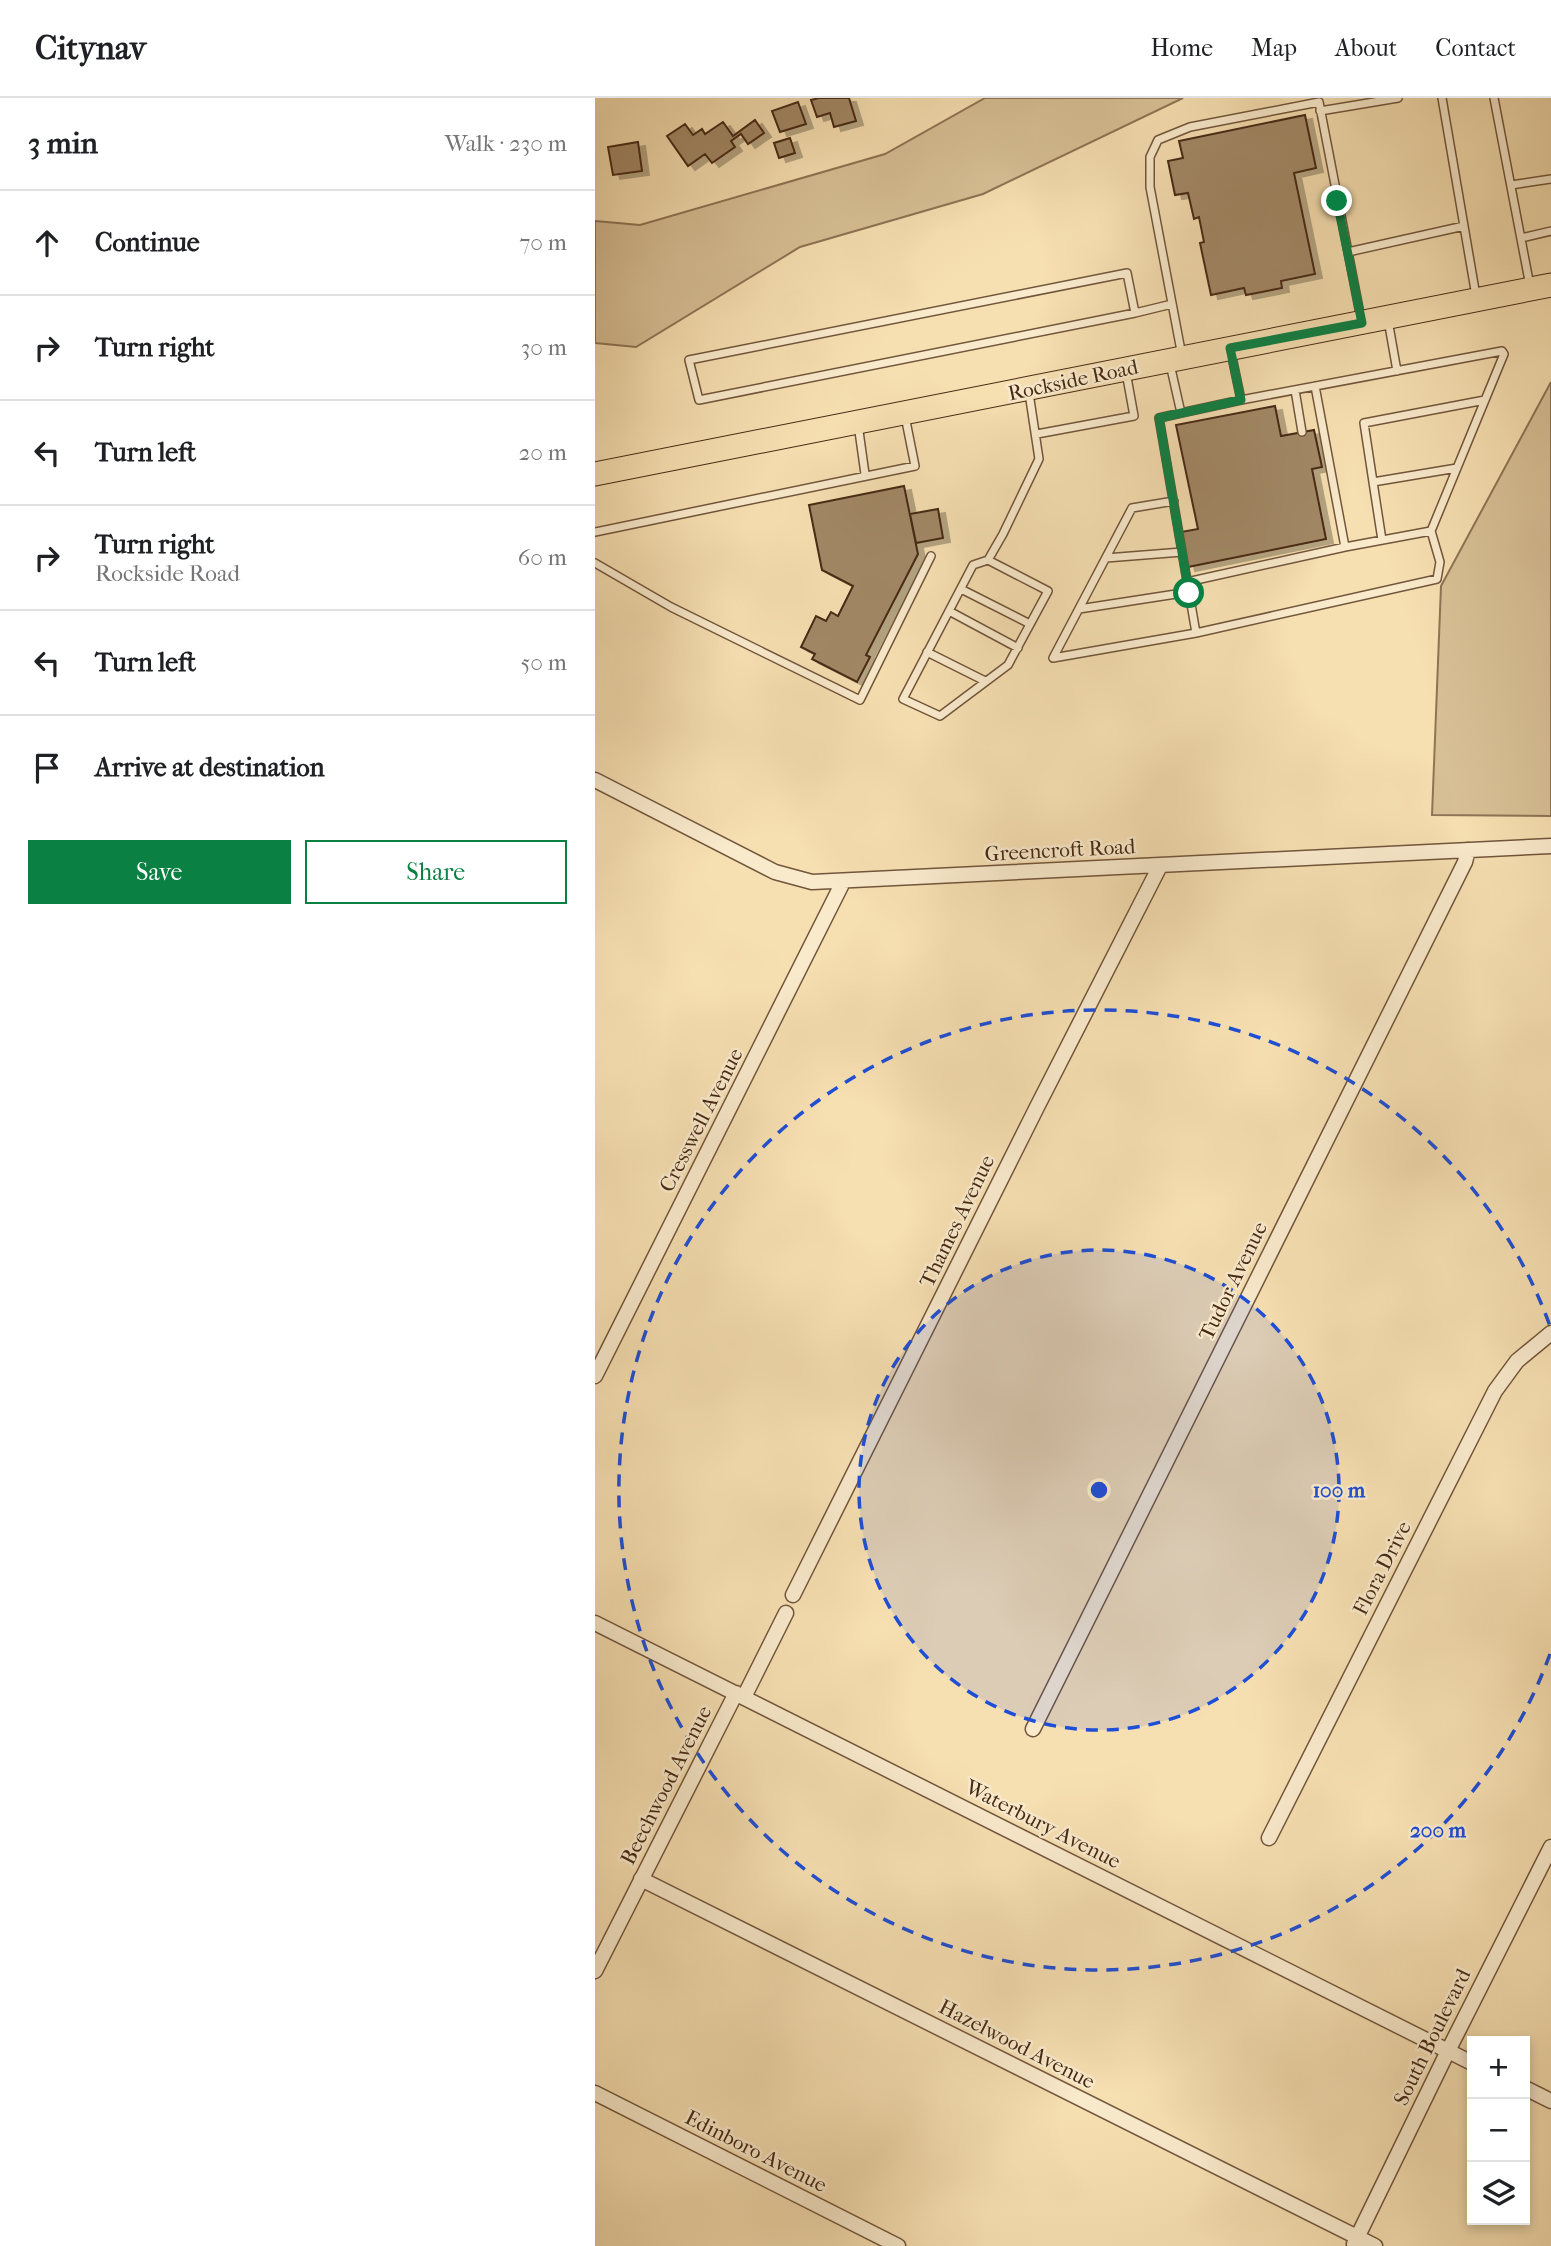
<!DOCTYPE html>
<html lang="en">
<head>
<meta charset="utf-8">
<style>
  :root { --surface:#fff; --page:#f6f6f6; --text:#202124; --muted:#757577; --line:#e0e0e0; --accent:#0b8043 }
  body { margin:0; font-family:"IM FELL French Canon",serif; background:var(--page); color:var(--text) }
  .controls { position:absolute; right:21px; bottom:21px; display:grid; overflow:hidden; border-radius:0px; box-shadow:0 4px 10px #0003 }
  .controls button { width:63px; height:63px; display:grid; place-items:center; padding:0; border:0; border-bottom:2px solid var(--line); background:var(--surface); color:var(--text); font:35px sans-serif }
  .stop { position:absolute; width:21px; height:21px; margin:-16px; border:5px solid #0b8043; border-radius:50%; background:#fff }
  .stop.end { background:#0b8043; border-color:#fff; box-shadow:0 2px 7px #0008 }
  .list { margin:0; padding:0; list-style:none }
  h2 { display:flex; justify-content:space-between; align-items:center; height:91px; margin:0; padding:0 28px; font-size:30px }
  h2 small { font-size:23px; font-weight:400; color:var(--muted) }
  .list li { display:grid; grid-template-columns:46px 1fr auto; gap:21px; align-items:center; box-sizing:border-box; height:105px; padding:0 28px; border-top:2px solid var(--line) }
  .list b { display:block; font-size:26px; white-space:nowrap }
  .list p { margin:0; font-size:23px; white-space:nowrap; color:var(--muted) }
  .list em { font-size:23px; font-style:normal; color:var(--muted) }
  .actions { display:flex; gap:14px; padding:21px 28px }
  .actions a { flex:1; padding:16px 0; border:2px solid var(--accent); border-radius:0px; text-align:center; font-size:24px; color:var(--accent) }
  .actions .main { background:var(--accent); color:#fff }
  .icon { flex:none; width:38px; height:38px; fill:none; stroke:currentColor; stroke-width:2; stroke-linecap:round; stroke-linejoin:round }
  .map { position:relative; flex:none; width:956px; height:2148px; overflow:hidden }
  header { display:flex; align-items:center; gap:42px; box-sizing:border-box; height:98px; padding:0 35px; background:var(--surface); border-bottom:2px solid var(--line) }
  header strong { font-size:33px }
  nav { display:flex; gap:38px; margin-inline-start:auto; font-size:24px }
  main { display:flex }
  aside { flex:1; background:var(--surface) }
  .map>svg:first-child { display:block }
  .green { fill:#d8c096; stroke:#8f7455; stroke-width:2 }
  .building { fill:#a28866; stroke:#462914; stroke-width:2; filter:url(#shadow) }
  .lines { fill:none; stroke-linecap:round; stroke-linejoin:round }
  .service-casing { stroke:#72563b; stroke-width:10 }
  .minor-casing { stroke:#72563b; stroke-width:17 }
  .primary-casing { stroke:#462914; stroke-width:25 }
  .service { stroke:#f9eacc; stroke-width:7 }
  .minor { stroke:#f9eacc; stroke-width:14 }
  .primary { stroke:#f6dfb1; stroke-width:23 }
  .route { stroke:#0b8043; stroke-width:9 }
  .ring { fill:none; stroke:#1d4ed8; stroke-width:3.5; stroke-dasharray:12 9 }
  .labels { text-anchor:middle; stroke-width:5; stroke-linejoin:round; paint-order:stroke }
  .street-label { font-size:21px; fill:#462914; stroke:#f9eacc }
  .centre { fill:#1d4ed8; stroke:#f9eacc; stroke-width:3.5 }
  .ring-label { font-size:21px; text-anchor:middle; font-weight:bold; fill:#1d4ed8; stroke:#f9eacc; stroke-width:5; stroke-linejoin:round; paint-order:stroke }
</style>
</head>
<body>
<header>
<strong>Citynav</strong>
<nav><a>Home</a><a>Map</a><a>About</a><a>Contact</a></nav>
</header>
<main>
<aside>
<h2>3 min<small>Walk · 230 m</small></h2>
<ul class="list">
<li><svg class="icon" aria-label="ahead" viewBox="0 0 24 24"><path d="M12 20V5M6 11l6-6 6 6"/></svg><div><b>Continue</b></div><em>70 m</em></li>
<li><svg class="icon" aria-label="right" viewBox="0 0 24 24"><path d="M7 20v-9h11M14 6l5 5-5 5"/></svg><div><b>Turn right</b></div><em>30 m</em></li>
<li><svg class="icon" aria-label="left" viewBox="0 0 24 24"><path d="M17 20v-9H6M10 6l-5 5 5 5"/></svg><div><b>Turn left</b></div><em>20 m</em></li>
<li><svg class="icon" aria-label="right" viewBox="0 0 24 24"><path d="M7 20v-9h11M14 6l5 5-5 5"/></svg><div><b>Turn right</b><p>Rockside Road</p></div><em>60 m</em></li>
<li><svg class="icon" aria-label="left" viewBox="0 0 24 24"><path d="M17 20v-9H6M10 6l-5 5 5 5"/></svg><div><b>Turn left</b></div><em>50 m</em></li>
<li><svg class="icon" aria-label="arrive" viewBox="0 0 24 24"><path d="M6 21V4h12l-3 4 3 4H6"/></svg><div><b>Arrive at destination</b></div></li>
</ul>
<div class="actions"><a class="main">Save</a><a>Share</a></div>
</aside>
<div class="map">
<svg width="956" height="2148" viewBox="0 0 956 2148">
  <defs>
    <filter id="shadow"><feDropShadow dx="7" dy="4" stdDeviation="0" flood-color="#0004"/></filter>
  </defs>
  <rect width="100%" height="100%" fill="#f6dfb1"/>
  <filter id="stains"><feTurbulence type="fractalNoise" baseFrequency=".00286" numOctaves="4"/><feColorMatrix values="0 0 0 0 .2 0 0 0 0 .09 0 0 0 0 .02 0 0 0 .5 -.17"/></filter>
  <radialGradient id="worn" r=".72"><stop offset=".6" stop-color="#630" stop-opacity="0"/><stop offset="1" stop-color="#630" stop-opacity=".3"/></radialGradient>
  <path class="green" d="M390,0H588L388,96L205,149L41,249L0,245V123L45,127L290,56Z
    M956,284V718L837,717L846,488Z"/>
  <path class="building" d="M224,0H254L261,23L239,29L235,15L222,19L216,2Z
    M203,4L211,26L185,34L177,13Z
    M710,17L721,70L699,75L720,176L686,183L687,190L651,197L649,190L616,197L605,145L609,144L604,119L599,121L593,95L580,97L573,63L588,60L584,43Z
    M160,22L169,35L153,46L146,36L136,43L140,49L117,65L110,56L93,68L72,38L90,26L98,37L107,31L110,36L128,24L138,38Z
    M195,40L200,55L184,60L179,45Z
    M43,44L47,73L18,77L13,49Z
    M680,308L686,338L719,332L727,369L717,371L731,441L593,469L586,434L603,431L581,327Z
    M309,388L323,456L271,557L275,559L262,584L217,561L220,556L206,549L221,518L231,523L236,514L243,518L258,488L227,472L214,407Z
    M343,411L348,440L321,445L315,416Z"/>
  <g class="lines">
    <g class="service-casing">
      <path id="service" d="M847,0L881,198
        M899,0L935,188
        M725,13L803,0
        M916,87L956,81
        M926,140L956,133
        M753,154L869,128
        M540,215L532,175L94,262L104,302L540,215L577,206
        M793,222L802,273
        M587,258L555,89V59L563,42L595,29L724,4L766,221
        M575,266L586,315L646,302L636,254
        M720,288L750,449L836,433
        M700,292L707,334
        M586,315L564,320L601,535L842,481L845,464L836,433L909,256L907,253L646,302
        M263,326L270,376
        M442,336L539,318L531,274
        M862,370L778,384L769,325L890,302
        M778,384L787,442
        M579,403L537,410L458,560L601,535
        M0,434L320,368L310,318
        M511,460L587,454
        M393,462L453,493L413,567L345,618L308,601L378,467L393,462L408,436L444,361L434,295
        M0,465L76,509L265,602L336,458
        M592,484L750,449
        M366,491L435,526
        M484,511L594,494
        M354,513L423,550
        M332,554L390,583"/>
    </g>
    <g class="minor-casing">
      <path id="minor" d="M0,682L180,774L217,784L956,748
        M0,1278L248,784
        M198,1497L442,1009L565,768
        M0,1525L877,1965
        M149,1599L191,1515
        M438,1631L870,764L873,752
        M674,1740L900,1293L922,1263L956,1235
        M46,1781L780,2148
        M0,1873L141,1595
        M930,1990L956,2003
        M0,1995L303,2148
        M759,2146L853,1953L956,1749"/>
    </g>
    <g class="primary-casing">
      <path id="primary" d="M0,376L956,187"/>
    </g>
    <use href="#service" class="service"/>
    <use href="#minor" class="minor"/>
    <use href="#primary" class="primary"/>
  </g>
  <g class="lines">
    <path class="route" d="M594,495L564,320L646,302L635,250L767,225L742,103"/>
  </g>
  <circle cx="504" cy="1392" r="240" fill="#1d4ed8" fill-opacity=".12"/>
  <g class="ring">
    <circle cx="504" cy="1392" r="240"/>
    <path d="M955 1556A480 480 0 1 1 955 1228"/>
  </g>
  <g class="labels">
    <g class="street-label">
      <text transform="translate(478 282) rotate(-12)" y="7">Rockside Road</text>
      <text transform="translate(465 752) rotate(-3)" y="7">Greencroft Road</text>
      <text transform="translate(106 1022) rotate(-63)" y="7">Cresswell Avenue</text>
      <text transform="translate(362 1123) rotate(-64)" y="7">Thames Avenue</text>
      <text transform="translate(638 1183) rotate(-64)" y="7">Tudor Avenue</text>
      <text transform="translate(787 1470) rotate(-63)" y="7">Flora Drive</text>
      <text transform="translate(71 1687) rotate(-63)" y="7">Beechwood Avenue</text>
      <text transform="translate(448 1726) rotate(27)" y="7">Waterbury Avenue</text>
      <text transform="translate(837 1939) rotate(-64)" y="7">South Boulevard</text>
      <text transform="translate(422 1946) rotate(27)" y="7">Hazelwood Avenue</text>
      <text transform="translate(161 2053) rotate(27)" y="7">Edinboro Avenue</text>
    </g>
  </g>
  <circle cx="504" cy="1392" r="10" class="centre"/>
  <g class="ring-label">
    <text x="744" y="1399">100 m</text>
    <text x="843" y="1739">200 m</text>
  </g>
  <rect width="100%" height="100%" filter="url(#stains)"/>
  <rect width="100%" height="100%" fill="url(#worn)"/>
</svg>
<div class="controls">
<button>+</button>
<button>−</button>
<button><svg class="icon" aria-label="layers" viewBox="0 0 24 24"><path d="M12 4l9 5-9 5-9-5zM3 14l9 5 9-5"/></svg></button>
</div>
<div class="stop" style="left:594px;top:495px"></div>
<div class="stop end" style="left:742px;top:103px"></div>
</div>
</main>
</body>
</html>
